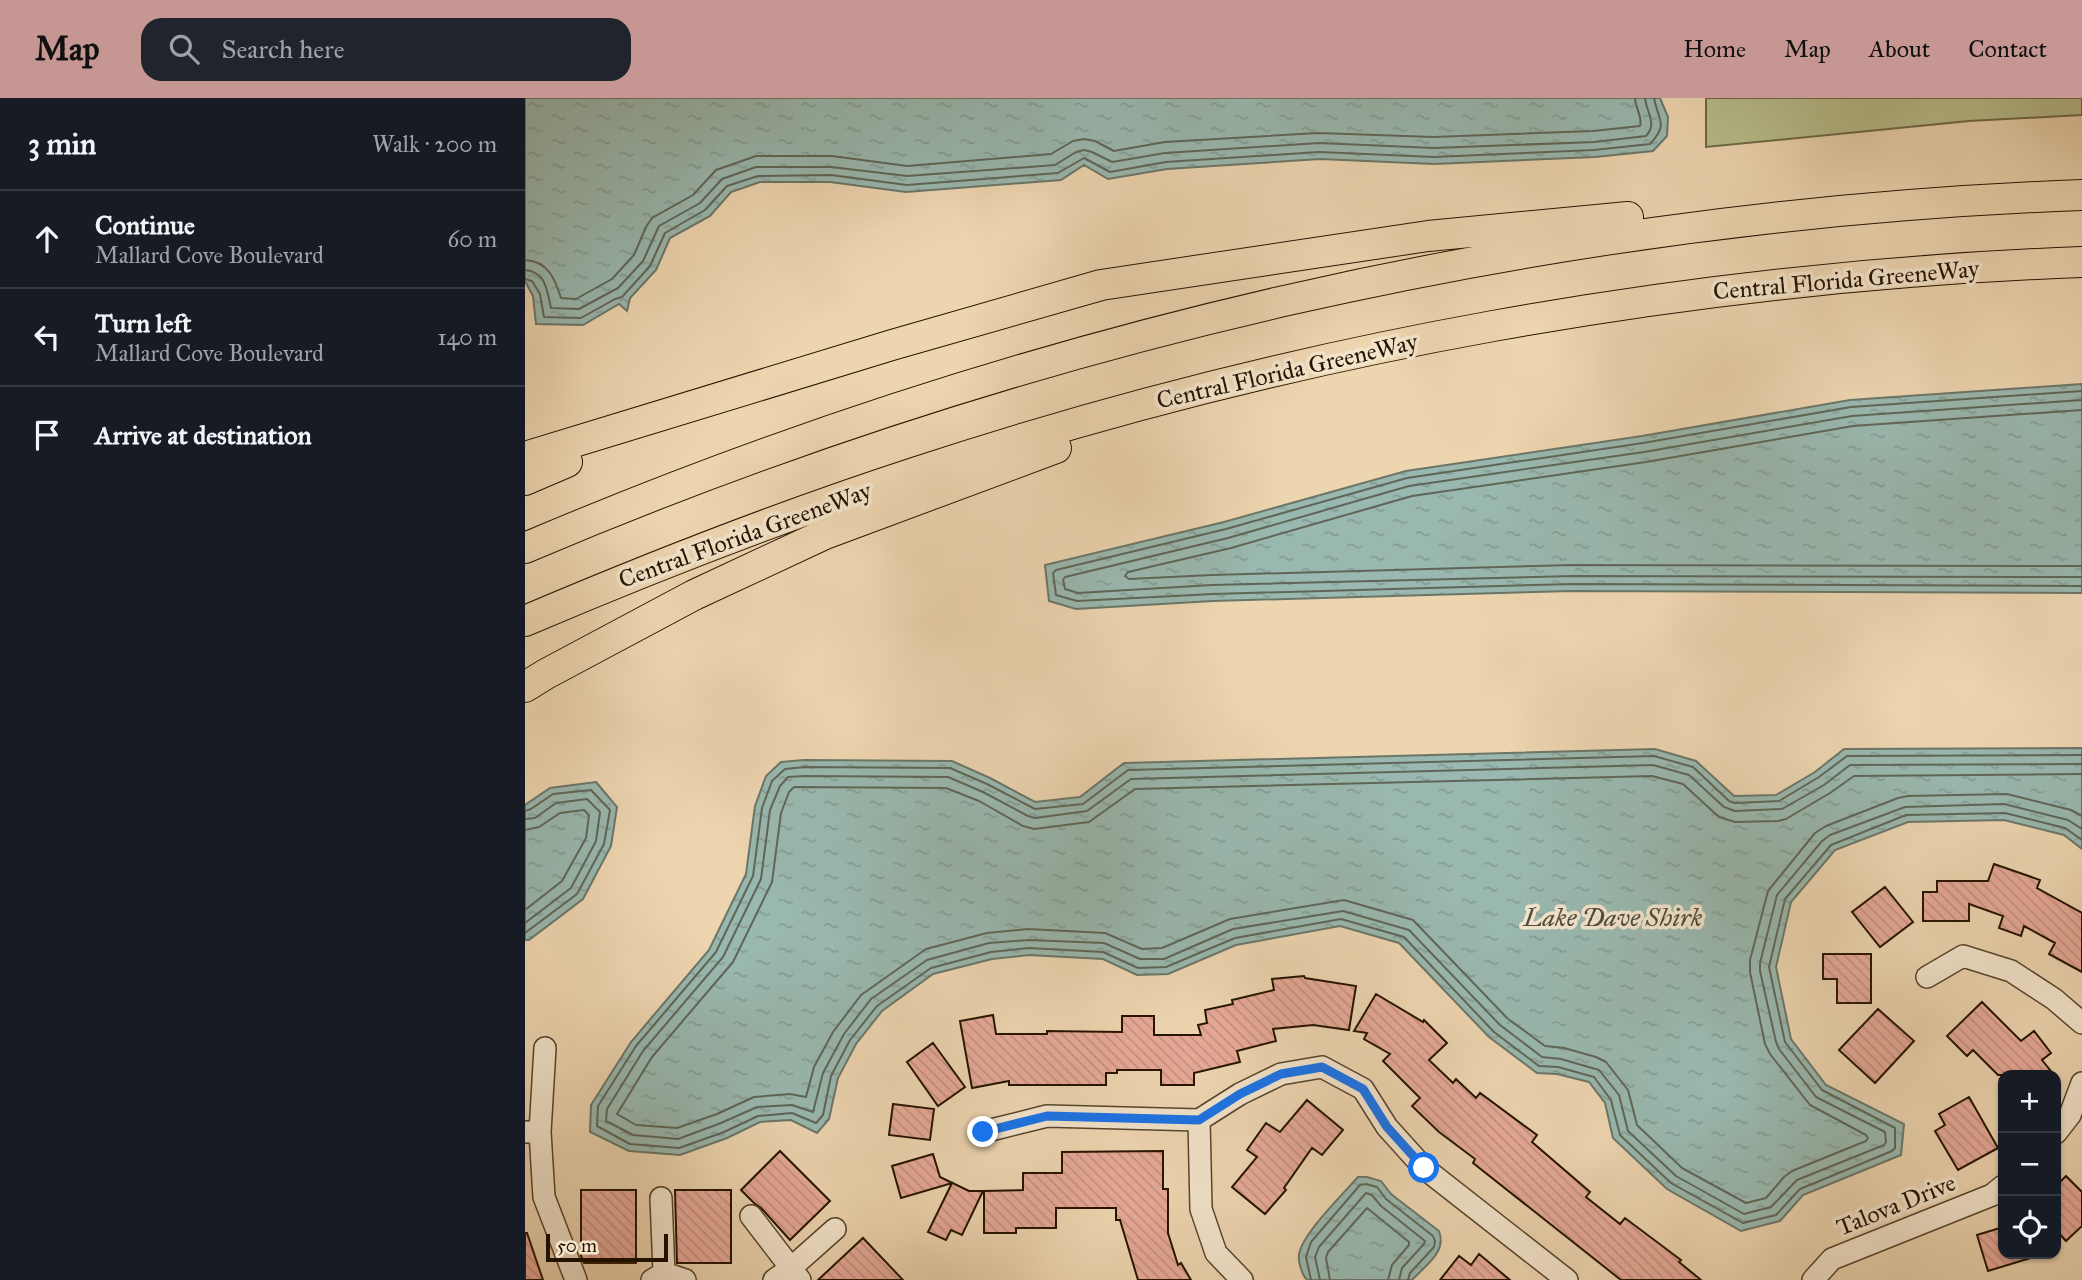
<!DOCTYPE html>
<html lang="en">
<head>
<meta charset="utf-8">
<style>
  :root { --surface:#171b24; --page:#20242c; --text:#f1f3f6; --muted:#9ea1a6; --line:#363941; --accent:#c59692 }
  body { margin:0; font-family:"IM FELL Great Primer",serif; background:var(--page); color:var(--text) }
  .controls { position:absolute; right:21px; bottom:21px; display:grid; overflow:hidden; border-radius:14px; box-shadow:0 2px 5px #0004 }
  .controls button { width:63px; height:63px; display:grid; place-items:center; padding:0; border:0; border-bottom:2px solid var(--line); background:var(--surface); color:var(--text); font:35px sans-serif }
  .scale { position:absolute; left:21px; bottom:18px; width:122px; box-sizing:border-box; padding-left:7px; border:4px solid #251300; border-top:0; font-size:19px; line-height:24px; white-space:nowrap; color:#251300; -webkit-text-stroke:5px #f3e4cc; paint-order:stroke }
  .stop { position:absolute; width:21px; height:21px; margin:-16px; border:5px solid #1a73e8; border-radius:50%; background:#fff }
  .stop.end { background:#1a73e8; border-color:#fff; box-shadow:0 2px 7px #0008 }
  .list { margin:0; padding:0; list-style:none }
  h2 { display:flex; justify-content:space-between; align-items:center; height:91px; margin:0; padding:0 28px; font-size:30px }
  h2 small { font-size:23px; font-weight:400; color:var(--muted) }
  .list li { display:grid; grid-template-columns:46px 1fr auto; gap:21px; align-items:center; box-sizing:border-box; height:98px; padding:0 28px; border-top:2px solid var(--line) }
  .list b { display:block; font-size:26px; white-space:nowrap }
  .list p { margin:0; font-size:23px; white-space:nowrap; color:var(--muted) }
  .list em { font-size:23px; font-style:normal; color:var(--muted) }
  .icon { flex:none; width:38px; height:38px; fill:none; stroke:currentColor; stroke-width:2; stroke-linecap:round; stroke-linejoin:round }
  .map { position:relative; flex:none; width:1557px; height:1182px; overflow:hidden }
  header { display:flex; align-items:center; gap:42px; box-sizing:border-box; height:98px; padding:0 35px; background:var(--accent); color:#111 }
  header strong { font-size:33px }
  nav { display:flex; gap:38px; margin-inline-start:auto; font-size:24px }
  .search { width:490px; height:63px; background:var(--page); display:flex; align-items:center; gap:18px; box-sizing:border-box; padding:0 24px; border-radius:21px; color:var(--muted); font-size:26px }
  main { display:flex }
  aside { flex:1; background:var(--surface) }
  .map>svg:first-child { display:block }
  .park { fill:#b7bd8c; stroke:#6e6846; stroke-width:2 }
  .water { fill:url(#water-ripples); stroke:#6b7669; stroke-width:2 }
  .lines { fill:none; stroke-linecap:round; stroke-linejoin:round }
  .shore { stroke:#5f6658; stroke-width:2 }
  .building { fill:url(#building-back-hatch); stroke:#251300; stroke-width:2 }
  .minor-casing { stroke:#57442c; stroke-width:24 }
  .highway-casing { stroke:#251300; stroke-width:32 }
  .minor { stroke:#f3e4cc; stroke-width:21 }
  .highway { stroke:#edd5b0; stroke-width:30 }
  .route { stroke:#1a73e8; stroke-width:9 }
  .labels { text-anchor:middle; stroke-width:7; stroke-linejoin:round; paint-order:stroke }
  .street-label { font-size:24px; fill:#251300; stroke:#f3e4cc }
  .water-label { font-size:26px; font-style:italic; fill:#4e4d3d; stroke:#f3e4cc }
</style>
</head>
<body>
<header>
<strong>Map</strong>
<div class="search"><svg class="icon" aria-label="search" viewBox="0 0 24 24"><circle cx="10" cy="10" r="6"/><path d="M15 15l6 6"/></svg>Search here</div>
<nav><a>Home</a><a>Map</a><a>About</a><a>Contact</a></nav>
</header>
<main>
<aside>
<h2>3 min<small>Walk · 200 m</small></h2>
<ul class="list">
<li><svg class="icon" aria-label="ahead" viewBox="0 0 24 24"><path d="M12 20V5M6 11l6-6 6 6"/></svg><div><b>Continue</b><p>Mallard Cove Boulevard</p></div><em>60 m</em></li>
<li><svg class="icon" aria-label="left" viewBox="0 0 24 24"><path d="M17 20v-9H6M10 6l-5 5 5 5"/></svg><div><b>Turn left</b><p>Mallard Cove Boulevard</p></div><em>140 m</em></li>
<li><svg class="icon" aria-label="arrive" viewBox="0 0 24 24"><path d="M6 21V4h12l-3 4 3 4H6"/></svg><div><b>Arrive at destination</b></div></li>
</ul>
</aside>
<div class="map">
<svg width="1557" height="1182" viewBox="0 0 1557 1182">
  <defs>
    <pattern id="water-ripples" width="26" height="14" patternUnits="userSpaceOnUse" patternTransform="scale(1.75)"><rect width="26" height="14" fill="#99b8af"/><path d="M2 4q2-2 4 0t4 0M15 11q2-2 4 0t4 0" fill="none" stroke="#849d95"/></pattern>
    <pattern id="building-back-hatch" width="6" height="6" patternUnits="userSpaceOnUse" patternTransform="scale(1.75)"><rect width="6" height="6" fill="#e6a997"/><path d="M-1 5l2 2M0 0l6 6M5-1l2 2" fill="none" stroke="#c59180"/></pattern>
  </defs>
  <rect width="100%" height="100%" fill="#edd5b0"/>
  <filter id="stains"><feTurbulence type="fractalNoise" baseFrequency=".00286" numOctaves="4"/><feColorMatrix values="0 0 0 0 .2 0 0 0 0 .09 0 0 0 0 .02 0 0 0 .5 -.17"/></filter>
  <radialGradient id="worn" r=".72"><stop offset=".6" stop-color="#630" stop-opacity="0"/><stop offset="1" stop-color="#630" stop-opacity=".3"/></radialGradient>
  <path class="park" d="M1181,0H1557V17L1444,23L1181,49Z"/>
  <path class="water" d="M0,0H1135L1143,19L1142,38L1128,53L1070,59L909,66L795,61L642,71L583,81L559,67L536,82L381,94L305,84H235L206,94L185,118L145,140L131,172L105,200L102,213L94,206L58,227L11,226L8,198L0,183Z
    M1557,286V495L1048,493L688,503L551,511L524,503L520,467L699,424L881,373L1117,338L1325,302Z
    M1557,650V751L1539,737L1479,722L1383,724L1310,752L1266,804L1251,869L1266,941L1301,987L1379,1026L1376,1057L1278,1097L1255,1123L1216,1133L1142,1091L1088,1040L1080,1005L1064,984L1032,976L1012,975L964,939L874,845L815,828L711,847L643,876L612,877L578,861L504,857L467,861L408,876L357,913L331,946L313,980L304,1021L292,1035L266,1022L235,1024L202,1040L155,1057L104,1053L65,1034L66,1007L106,944L184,852L221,776L230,708L241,678L256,664L279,662L427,663L465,680L510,704L555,699L599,665L1130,651L1171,663L1209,698L1251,697L1290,674L1319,651Z
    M71,684L92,709L86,748L58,801L4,842H0V707L25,690Z
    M833,1079H842L856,1083L866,1096L914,1133C922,1154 901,1167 887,1182H782C777,1177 773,1164 774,1157C776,1137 818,1096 833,1079Z"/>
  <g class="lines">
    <path class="shore" d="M0,162C23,163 30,181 36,200L51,201L87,181L109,157L121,129L127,120L168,97L191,72L231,58H307L382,68L526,56L548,43L559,41L570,43L589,53L640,44L793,35L909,39L1068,33L1115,28C1118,20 1110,9 1110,0
      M0,172C22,174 22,194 26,210L54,211L93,190L118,163L134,128L175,105L197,81L231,69H306L382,78L530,67L551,54L559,52L567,54L587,64L640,55L794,45L909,50L1069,44L1121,38C1133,25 1121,14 1120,0
      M0,181L7,183L15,196L19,219L56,220L90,201L97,199L125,168L140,135L180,112L202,88L233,78L306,77L382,87L533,75L559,60L585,74L641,64L794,54L909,59L1069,52L1125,46C1144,26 1133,22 1129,0
      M1557,293L1326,309L1118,345L882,380L701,431L531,472L528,475L531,497L552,503L688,496L1048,486L1557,488
      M1557,302L1327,318L1119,354L884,388L703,440L540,479L538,482L540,491L553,495L687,487L1048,478L1557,479
      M1557,312L1328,328L1121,364L887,398L706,450L603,474L600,478L604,481L687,477L1048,467L1557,468
      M1557,657L1322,658L1294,679L1254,703L1210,705L1204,703L1168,669L1129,658L603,672L558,706L510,711L462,686L425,670L280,669L260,671L247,683L237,710L228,778L191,854L111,948L73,1008L72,1028L105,1046L154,1050L199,1034L233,1018L267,1015L291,1025L298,1017L306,978L325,942L352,908L406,870L466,854L504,850L578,854L613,870L641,869L710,840L816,821L879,839L969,934L1014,968L1033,969L1069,979L1086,1002L1095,1037L1146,1085L1218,1125L1251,1117L1275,1091L1367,1053L1370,1050V1030L1297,992L1260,944L1244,869L1260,801L1306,747L1381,717L1480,715L1540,730L1557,742
      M1557,666L1325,667L1299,687L1257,711L1210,713L1199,709L1164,677L1128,667L606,681L562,713L510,720L503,718L458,694L423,679L280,678L263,679L255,688L245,712L236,781L198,859L118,953L82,1011L81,1023L108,1037L153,1041L196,1025L232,1009L267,1007L288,1014L298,975L319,936L346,901L402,862L464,845L504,842L579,845L615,861H639L708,831L818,813L884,832L975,927L1017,959L1036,961L1074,972L1094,997L1103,1033L1151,1078L1219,1116L1246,1109L1272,1082L1359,1047L1361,1044L1360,1034L1291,999L1254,951L1251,944L1235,873V865L1252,797L1297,743L1305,737L1380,709L1479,706L1543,722L1557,731
      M1557,676L1329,678L1305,695L1261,721L1253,723L1210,724L1194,719L1158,686L1127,678L610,691L564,724L509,731L498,728L454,703L421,690L269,689L264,694L256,715L247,784L208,864L127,959L92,1016L111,1027L152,1030L192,1016L229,999L265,996L281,999L289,969L308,934L336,897L401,851L462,835L503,831L580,835L617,851L637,850L705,821L819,802L888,822L982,920L1020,948L1039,950L1071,959L1081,964L1103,992L1112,1027L1157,1070L1221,1105L1241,1100L1259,1079L1267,1073L1341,1043L1343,1040L1341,1037L1285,1007L1245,956L1240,946L1225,874V862L1243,793L1290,735L1301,728L1373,700L1383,698L1482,696L1546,712L1557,718
      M0,713L6,711L28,696L66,692L85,712L79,746L52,796L0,835
      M0,721L10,720L31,705L62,701L75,714L71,743L46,790L0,825
      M0,732L14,729L35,715L59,712L64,717L61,740L37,783L0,812
      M786,1182L781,1159L786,1144L835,1087L841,1086L852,1089L861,1101L908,1138L910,1143L909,1149L885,1175L883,1182
      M795,1182L790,1159L794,1149L841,1095L847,1097L856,1108L900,1143L899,1146L877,1170L874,1182
      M805,1182L801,1160L803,1154L842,1110L884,1144V1147L867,1167L863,1182"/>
  </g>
  <path class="building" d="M1469,766L1515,782L1512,790L1557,815V874L1524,856L1530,845L1499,828L1496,838L1474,830L1478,818L1444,806V823H1398V794H1412V783H1463Z
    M1360,789L1388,824L1355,849L1327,814Z
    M1298,856H1346V905H1312V881H1298Z
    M779,878L780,880L831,888L824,932L788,927L748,931L751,943L712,953L715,964L669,975V987H636V972H592V975H581V987H484V983L447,990L435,923L468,917L471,936H522V933L597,934V918H629V937H676L673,927L682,925L680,912L708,906L707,902L749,892L747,881Z
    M851,896L898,924L899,922L922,945L904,962L928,985L931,981L951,1000L955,995L1012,1037L1007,1044L1065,1094L1061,1099L1095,1126L1100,1120L1156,1162L1154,1164L1176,1182H1096L948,1065L950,1061L914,1034L887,1008L895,1000L858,963L865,956L839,941L842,935L829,933Z
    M1457,904L1496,943L1509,933L1526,955L1517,962L1529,977H1473L1448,952L1442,958L1422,938Z
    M1353,911L1389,943L1350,985L1314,952Z
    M408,945L440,989L413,1008L382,964Z
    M1444,999L1473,1050L1433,1072L1410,1033L1420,1027L1414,1016Z
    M782,1002L818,1032L797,1057L787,1050L759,1090L761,1092L740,1116L707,1089L732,1059L722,1052L741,1025L755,1034Z
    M368,1006L409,1011L405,1042L364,1037Z
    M255,1053L305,1103L265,1142L236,1110L229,1105L216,1092Z
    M638,1053V1091H643V1135L653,1167L656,1165L666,1182H613L595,1122H591V1110H531V1130H491V1135H459V1093L498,1092V1075H537V1054Z
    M408,1056L415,1079L444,1093H458L437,1137L426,1132L421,1142L403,1134L427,1085L376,1100L367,1068Z
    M1541,1078L1557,1094V1128L1541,1143L1531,1132V1088Z
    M56,1092H111V1165H59L56,1158Z
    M150,1092H206V1165H152Z
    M1478,1129V1156H1509V1159L1463,1173L1452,1137Z
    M0,1135H2L18,1182H0Z
    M338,1140L378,1182H293Z
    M954,1156L985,1182H915L934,1158L946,1167Z"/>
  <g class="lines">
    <g class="minor-casing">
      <path id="minor" d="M1402,879L1438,858L1486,873L1529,901L1557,925
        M674,1022L676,1111L691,1155L717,1182
        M0,1034H15L19,1099L51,1182
        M15,1034L20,950
        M458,1034L522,1018L674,1022L715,996L756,976L797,969L838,991L862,1029L899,1070L1042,1182
        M1531,1035L1545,1017L1557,985
        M136,1100L139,1175
        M226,1118L275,1182
        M127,1182L139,1175L160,1182
        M249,1182L266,1170L310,1131
        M1288,1182L1307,1161L1467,1097L1478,1088"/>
    </g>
    <g class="highway-casing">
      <path id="highway" d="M0,359L367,247L576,187L903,138L1103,119
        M0,382L42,364
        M0,450C493,240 1021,117 1557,97
        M0,523C129,468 260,417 392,374C768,250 1162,179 1557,164
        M0,589L21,576L169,497L300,436L531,350"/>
    </g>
    <use href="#minor" class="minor"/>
    <use href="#highway" class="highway"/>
  </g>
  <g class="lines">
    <path class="route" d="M458,1034L522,1018L674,1022L715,996L756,976L797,969L838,991L862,1029L899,1070"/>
  </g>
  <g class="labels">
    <g class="street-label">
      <text transform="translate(1321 182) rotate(-5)" y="8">Central Florida GreeneWay</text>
      <text transform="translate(762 273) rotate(-13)" y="8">Central Florida GreeneWay</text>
      <text transform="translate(220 437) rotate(-20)" y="8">Central Florida GreeneWay</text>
      <text transform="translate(1371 1107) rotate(-22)" y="8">Talova Drive</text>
    </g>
    <g class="water-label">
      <text x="1088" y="828">Lake Dave Shirk</text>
    </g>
  </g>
  <rect width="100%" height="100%" filter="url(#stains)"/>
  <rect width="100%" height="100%" fill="url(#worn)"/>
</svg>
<div class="controls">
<button>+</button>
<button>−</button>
<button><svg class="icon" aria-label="locate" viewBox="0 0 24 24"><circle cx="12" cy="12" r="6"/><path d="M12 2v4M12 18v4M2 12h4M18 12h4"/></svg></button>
</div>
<div class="scale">50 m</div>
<div class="stop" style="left:899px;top:1070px"></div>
<div class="stop end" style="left:458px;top:1034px"></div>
</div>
</main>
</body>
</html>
